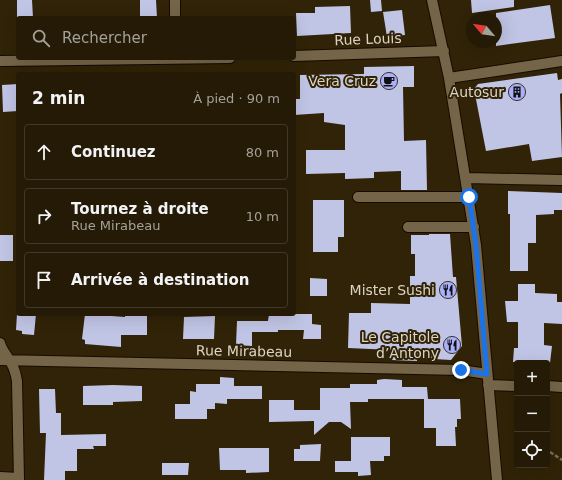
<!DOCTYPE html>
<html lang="fr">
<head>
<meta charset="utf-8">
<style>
  :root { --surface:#241a05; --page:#302713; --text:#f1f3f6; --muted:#a3a19a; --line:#413827 }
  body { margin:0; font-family:"DejaVu Sans",sans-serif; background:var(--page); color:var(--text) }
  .controls { position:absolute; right:12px; bottom:12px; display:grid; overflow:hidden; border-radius:4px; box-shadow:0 4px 16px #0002 }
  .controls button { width:36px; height:36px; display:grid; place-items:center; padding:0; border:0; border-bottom:1px solid var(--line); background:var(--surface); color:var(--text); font:20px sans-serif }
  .compass { position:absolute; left:466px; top:12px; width:36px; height:36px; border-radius:50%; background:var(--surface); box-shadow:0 4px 16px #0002; rotate:299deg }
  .stop { position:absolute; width:12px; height:12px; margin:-9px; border:3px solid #1a73e8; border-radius:50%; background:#fff }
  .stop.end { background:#1a73e8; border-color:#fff; box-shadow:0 1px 4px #0008 }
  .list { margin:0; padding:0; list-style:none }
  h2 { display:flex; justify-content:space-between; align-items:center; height:52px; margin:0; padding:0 16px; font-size:17px }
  h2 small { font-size:13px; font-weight:400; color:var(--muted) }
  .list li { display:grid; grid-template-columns:26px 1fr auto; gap:12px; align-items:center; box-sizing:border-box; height:56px; margin:0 8px 8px; padding:0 8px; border:1px solid var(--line); border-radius:4px }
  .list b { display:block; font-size:15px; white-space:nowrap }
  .list p { margin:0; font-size:13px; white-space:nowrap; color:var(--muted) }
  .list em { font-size:13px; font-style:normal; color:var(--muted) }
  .icon { flex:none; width:22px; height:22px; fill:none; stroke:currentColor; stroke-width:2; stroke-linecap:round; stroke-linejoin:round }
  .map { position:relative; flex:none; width:562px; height:480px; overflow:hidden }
  .search { position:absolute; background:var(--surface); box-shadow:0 4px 16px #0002; left:16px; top:16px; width:280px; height:44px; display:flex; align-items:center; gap:10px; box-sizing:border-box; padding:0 14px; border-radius:4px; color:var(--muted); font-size:15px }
  .panel { position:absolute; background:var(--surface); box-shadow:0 4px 16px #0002; left:16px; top:72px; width:280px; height:244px; border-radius:4px }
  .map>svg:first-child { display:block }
  .building { fill:#c1c5e5 }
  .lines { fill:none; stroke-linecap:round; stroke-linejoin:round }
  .minor-casing { stroke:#170b00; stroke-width:12 }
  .path { stroke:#7a6f59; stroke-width:2.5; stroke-dasharray:4 2; stroke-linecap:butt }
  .minor { stroke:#746549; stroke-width:10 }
  .route { stroke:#1a73e8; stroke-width:5 }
  .labels { text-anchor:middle; stroke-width:4; stroke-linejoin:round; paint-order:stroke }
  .street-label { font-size:14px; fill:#dcd4c5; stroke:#302307 }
  .poi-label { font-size:14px; fill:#dcd4c5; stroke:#302307; text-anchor:end }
</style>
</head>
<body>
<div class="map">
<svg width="562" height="480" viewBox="0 0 562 480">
  <rect width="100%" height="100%" fill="#302307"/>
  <path class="building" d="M17,0H32L33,18H17Z
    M140,0H156L157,18H140Z
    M370,0H381L382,11L371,12Z
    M471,0H514V7L472,13Z
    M550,5L555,38L496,46V13Z
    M350,6L351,33L297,36L296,13H315V7Z
    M402,10L405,35L387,37L383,12Z
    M414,66V87H403L404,141L426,140L427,190H401V171L374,172V178L345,179V173L306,174V150H345V125L324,122V113L294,115V99H300V75L364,74V67Z
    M557,73L558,80L562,79V93L560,94L562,157L532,161L529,144L486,151L474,89L478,84Z
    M18,84V111L3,112L2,85Z
    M508,191L562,193V210H554V214L536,215V243H528V271H510V214H508Z
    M313,200H344V237H338V252H313Z
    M429,234H450L453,277H456L462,346L451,360L417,358V361L392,360L393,350L348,348L349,313H371V303L410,304V276H415V254H411V235H429Z
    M0,235H13V261H0Z
    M310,278L327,279V296H310Z
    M518,284H535V293L557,294V302H562V324L544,323V345L552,346L550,363L513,362L514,348H518V322H507L505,301H518Z
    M17,314H36L34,335L22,334V331L16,330Z
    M85,314L125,317V314H147V335H121V347L85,344V340L82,339Z
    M269,314H312V324L321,325V339H303L304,330H278V332H252V346L236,345L237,321H268Z
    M215,316L214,339H183L184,317Z
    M220,377L234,378V386H262V399H227V404L215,403V409H207V419H175V404H190V391L196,392V384H220Z
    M384,379L402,380V387H427L428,399H460L461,419H457V427H455L456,446H436V428H424V399H368V402H350L351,429L341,422H329L314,435V421L269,422V400H294V410H320V388H350V384H377V380Z
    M113,385L142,386V401L113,402V405H83V386Z
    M39,389H55L56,413H61V435L106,434V446H93L94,449H77V471H65V480H44L46,433H40Z
    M351,437H390V456H384V461H370L371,475L358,476V472H335V461H351Z
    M321,444L320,461H294V449H300V445Z
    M219,448H269V472L246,473V470H220Z
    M162,463H189L188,475H162Z"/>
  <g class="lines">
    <g class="minor-casing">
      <path id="minor" d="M432,0L449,78L476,245L497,480
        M175,18V0
        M294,56L444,51
        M0,61L230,58
        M449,78L562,61
        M466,178L562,180
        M358,197H469
        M408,227H474
        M0,343C2,351 7,355 11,363C15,369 16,375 17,381L19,480
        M0,360L461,370L487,374
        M488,385L517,386
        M547,386L562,387
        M0,477L19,478"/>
    </g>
    <path class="path" d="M550,452L562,460"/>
    <use href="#minor" class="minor"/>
  </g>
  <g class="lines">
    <path class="route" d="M461,370L487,374L476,245L469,197"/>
  </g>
  <defs>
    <g id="cafe-disc" transform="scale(0.9)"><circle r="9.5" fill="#aab0fc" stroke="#302307"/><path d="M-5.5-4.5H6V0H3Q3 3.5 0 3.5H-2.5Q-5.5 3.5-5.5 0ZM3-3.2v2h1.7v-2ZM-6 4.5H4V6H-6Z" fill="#111"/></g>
    <g id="building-disc" transform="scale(0.9)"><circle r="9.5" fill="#aab0fc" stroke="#302307"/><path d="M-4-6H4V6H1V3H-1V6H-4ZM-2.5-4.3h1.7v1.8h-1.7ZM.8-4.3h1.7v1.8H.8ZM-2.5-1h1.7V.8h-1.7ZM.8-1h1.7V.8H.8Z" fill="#111"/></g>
    <g id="restaurant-disc" transform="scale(0.9)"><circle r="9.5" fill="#aab0fc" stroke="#302307"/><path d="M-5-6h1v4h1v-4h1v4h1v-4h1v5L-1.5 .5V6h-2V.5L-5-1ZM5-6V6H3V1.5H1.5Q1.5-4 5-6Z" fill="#111"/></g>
  </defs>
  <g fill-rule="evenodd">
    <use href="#cafe-disc" x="389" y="81"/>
    <use href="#building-disc" x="517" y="92"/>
    <use href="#restaurant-disc" x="448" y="290"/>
    <use href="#restaurant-disc" x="452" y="345"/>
  </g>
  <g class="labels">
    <g class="street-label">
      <text transform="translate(368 39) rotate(-2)" y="5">Rue Louis</text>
      <text transform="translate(244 351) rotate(1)" y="5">Rue Mirabeau</text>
    </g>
    <g class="poi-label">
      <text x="376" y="86">Vera Cruz</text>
      <text x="504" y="97">Autosur</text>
      <text x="435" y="295">Mister Sushi</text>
      <text x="439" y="342">Le Capitole<tspan x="439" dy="16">d’Antony</tspan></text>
    </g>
  </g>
</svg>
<div class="controls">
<button>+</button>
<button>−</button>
<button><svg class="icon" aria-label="locate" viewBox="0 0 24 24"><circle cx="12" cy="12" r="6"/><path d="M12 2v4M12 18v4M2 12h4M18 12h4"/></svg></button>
</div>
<svg class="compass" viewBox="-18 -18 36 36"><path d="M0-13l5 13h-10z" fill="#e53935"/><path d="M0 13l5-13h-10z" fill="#a3a19a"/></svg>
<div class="stop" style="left:469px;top:197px"></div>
<div class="stop end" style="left:461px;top:370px"></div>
<div class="search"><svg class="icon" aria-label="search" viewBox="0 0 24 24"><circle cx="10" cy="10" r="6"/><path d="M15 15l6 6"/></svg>Rechercher</div>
<section class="panel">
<h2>2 min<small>À pied · 90 m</small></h2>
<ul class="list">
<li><svg class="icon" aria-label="ahead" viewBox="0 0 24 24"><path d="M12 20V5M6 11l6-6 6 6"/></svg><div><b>Continuez</b></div><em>80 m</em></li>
<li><svg class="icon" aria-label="right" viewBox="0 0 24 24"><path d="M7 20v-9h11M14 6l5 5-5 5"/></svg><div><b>Tournez à droite</b><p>Rue Mirabeau</p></div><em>10 m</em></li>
<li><svg class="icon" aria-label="arrive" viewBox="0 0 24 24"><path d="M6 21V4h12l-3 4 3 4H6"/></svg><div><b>Arrivée à destination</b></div></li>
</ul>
</section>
</div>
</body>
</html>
